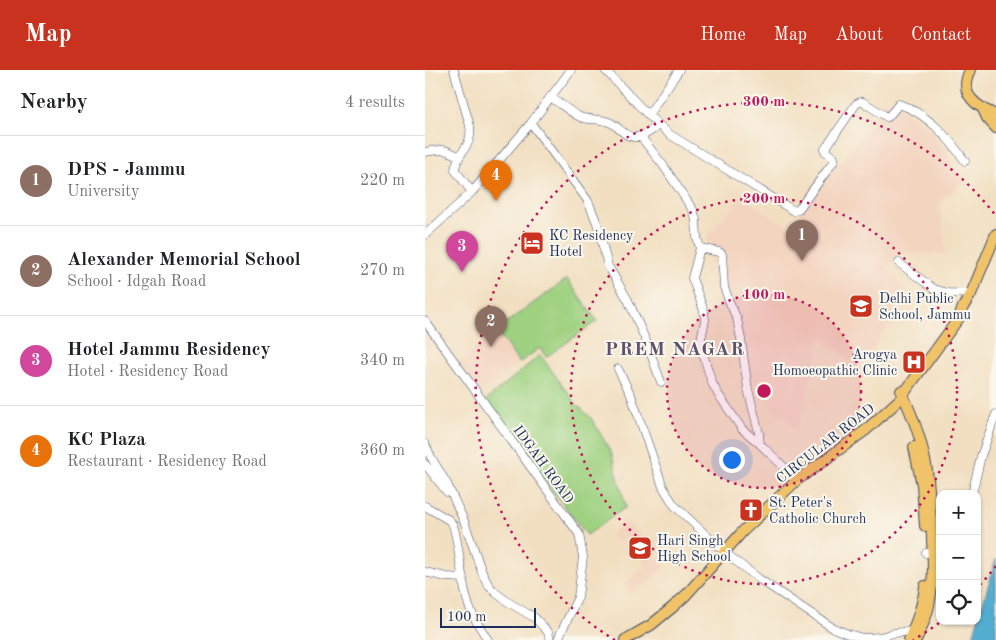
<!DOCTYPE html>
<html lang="en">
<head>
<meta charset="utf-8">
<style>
  :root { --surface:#fff; --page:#f2f2f2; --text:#202124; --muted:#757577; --line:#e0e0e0; --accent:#c8321e }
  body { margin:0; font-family:"Old Standard TT",serif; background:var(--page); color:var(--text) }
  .controls { position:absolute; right:15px; bottom:15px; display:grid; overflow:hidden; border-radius:10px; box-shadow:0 1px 4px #0004 }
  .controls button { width:45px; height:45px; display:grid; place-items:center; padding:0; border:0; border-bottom:1px solid var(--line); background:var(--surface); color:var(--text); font:25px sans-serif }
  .scale { position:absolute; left:15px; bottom:12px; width:96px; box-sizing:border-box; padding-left:5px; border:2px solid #1b2f5e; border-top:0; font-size:14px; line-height:18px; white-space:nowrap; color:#1b2f5e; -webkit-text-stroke:4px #fbf7ec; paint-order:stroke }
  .you { position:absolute; left:306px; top:389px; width:18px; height:18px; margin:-12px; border:4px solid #fff; border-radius:50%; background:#1a73e8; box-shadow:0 0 0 8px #1a73e833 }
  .badge { display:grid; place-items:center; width:32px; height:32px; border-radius:50%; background:var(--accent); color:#fff; font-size:16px; font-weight:700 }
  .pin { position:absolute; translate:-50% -41px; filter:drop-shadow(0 1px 2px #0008) }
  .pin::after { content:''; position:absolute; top:26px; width:18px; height:15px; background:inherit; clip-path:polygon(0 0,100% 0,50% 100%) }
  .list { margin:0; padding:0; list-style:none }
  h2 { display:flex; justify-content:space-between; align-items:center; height:65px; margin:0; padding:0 20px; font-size:21px }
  h2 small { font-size:16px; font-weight:400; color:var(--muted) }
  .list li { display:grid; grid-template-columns:32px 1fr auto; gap:15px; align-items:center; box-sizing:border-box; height:90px; padding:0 20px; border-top:1px solid var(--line) }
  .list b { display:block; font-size:19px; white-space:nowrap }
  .list p { margin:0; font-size:16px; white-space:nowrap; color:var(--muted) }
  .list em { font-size:16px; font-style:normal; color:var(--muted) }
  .icon { flex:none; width:28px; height:28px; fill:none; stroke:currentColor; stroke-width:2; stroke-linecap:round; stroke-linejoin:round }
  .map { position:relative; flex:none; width:571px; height:570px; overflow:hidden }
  header { display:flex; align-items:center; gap:30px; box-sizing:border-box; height:70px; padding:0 25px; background:var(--accent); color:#fff }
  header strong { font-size:24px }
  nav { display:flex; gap:28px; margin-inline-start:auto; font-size:18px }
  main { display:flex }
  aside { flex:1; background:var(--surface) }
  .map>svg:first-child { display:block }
  .built { fill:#f3d4bf }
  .green { fill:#9fd181; stroke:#5d8070 }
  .water { fill:#53add0; stroke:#376e97 }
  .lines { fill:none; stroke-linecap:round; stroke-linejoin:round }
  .minor-casing { stroke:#3b496d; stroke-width:9 }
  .major-casing { stroke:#3b496d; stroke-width:12 }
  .minor { stroke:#fff; stroke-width:8 }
  .major { stroke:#f0c369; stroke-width:10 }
  .ring { fill:none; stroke:#c2185b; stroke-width:2.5; stroke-dasharray:2.5 5 }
  .labels { text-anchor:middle; stroke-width:4; stroke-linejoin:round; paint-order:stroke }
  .poi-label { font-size:14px; fill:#1b2f5e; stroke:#fbf7ec; text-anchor:start }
  .street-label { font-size:14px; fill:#1b2f5e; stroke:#fbf7ec }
  .district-label { font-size:19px; font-weight:bold; letter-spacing:1px; fill:#5c526e; stroke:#fbf7ec }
  .centre { fill:#c2185b; stroke:#fbf7ec; stroke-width:2.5 }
  .ring-label { font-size:15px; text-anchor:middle; font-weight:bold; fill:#c2185b; stroke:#fbf7ec; stroke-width:4; stroke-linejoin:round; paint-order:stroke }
</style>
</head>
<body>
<header>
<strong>Map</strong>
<nav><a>Home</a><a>Map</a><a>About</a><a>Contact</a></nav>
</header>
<main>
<aside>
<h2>Nearby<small>4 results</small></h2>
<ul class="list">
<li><span class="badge" style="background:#8d6e63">1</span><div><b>DPS - Jammu</b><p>University</p></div><em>220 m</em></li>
<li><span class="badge" style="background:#8d6e63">2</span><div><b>Alexander Memorial School</b><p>School · Idgah Road</p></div><em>270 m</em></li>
<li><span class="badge" style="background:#d1479c">3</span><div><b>Hotel Jammu Residency</b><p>Hotel · Residency Road</p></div><em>340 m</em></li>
<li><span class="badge" style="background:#e8710a">4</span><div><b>KC Plaza</b><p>Restaurant · Residency Road</p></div><em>360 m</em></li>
</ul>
</aside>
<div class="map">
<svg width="571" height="570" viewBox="0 0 571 570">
  <rect width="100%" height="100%" fill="#fbf7ec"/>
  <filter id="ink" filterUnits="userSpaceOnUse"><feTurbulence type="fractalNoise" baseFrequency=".02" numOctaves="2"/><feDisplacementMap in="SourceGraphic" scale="10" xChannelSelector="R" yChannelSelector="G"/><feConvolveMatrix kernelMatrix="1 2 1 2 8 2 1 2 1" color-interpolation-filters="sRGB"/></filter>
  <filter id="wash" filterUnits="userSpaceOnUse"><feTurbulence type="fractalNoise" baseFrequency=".0096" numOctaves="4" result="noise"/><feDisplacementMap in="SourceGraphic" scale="20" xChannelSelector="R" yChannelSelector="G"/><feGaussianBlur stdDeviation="1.12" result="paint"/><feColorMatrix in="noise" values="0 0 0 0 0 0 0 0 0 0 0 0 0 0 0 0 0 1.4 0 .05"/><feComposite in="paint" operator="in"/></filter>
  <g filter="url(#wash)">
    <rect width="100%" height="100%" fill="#f2dfc1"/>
    <path class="built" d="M464,31L504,58L539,113L515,132L521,184L472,183L462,198L484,224L435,299L396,267L371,361L331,320L316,284L281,166L317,127L364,157Z
      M70,261L93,294L54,323L32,294Z
      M203,449L240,497L206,524L198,515L222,496L200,468L192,474L185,464Z"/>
    <path class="green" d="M142,209L172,251L121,287L115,278L94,293L71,260Z
      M115,285L153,336L166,348L186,382L201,437L162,465L59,332Z"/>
    <path class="water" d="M571,489V570H547Z"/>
  </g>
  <g filter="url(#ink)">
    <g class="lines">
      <g class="minor-casing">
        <path id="minor" d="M29,0L45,56C48,78 32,81 30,100L47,122
          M180,0L223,45L244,64L369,141L373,140L409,91V88L400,81V79L431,34L435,32H438L462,47H463L474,34C503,44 523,67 540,91
          M125,27C135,33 145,42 155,47C165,51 174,47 186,53C194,57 200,67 209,67C218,68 227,60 234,55
          M223,45L254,0
          M106,53L163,131L172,153L183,196L203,230L221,271L236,312
          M216,67L238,95L268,140L271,150L272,167L275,178L267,208L279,241L280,250L275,274L287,313L293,324L317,359L335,374L357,395L371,411
          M0,82C16,79 20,78 34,87
          M0,165L47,122L106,53L146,0
          M275,178L294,182L297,184L299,217L304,231L312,249L316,269L323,319L334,363L335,374
          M474,193L509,219L523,223L546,224
          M0,251L154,464L158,487L153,527L134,567
          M193,299L206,325L238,417L249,435L299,482L334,509L408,558L423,564L438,568L455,567L469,563L488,561
          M0,374L6,387L22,414L39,451L58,505L64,516L71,523L83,532L110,548L123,562L125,570
          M0,394L22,422
          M547,424L556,386L571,344
          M0,436L24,450L28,455C36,481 35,510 44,536C48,548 56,559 63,570
          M501,483L515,482
          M0,502L21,507L38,508"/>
      </g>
      <g class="major-casing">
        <path id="major" d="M545,0C537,17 541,27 557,38C561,41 566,42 571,45
          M558,39L562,48L571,58
          M476,321C488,346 498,374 502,401C505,424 506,446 507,469C508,490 509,510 505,530C503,544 497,557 491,570
          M489,377L497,415L500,456
          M200,570L226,555L248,537L261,525L318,461L371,411L441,360L474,330L534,248L538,237L546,224L571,164
          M484,570C491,552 498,535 500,516"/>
      </g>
      <use href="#minor" class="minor"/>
      <use href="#major" class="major"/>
    </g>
  </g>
  <circle cx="339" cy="321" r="97" fill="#c2185b" fill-opacity=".12"/>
  <g class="ring">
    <circle cx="339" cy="321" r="97"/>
    <circle cx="339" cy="321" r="193"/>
    <path d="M571 496A290 290 0 0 1 553 517M514 553A290 290 0 0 1 488 570M190 570A290 290 0 1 1 571 146"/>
  </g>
  <defs>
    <g id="hotel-square" transform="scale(1.25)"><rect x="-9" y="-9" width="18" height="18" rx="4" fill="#c8321e" stroke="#fbf7ec"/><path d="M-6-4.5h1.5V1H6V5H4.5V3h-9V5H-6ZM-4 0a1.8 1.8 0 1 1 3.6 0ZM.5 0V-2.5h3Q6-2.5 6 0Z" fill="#fff"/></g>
    <g id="school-square" transform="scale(1.25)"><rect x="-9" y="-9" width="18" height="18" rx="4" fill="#c8321e" stroke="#fbf7ec"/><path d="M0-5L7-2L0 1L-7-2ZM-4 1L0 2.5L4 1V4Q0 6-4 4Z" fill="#fff"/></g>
    <g id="hospital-square" transform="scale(1.25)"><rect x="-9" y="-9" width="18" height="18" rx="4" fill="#c8321e" stroke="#fbf7ec"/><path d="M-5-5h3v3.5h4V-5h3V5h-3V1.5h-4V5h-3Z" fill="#fff"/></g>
    <g id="church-square" transform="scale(1.25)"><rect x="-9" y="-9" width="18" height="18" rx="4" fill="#c8321e" stroke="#fbf7ec"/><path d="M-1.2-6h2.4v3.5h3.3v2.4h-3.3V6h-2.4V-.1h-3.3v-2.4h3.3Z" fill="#fff"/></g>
  </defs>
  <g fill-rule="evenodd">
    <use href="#hotel-square" x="107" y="173"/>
    <use href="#school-square" x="436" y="236"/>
    <use href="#hospital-square" x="489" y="292"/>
    <use href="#church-square" x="326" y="440"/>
    <use href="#school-square" x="215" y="478"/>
  </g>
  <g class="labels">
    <g class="poi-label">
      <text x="124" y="170">KC Residency<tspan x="124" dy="16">Hotel</tspan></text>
      <text x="454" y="233">Delhi Public<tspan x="454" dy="16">School, Jammu</tspan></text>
      <text x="472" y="289" text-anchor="end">Arogya<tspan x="472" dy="16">Homoeopathic Clinic</tspan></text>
      <text x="344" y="437">St. Peter's<tspan x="344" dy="16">Catholic Church</tspan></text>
      <text x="232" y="475">Hari Singh<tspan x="232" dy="16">High School</tspan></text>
    </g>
    <g class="street-label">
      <text transform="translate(400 373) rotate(-38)" y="5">CIRCULAR ROAD</text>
      <text transform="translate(119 394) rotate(54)" y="5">IDGAH ROAD</text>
    </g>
    <g class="district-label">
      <text x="250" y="285">PREM NAGAR</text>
    </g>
  </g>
  <circle cx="339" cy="321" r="8" class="centre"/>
  <g class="ring-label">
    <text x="339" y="36">300 m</text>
    <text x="339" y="133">200 m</text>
    <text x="339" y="229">100 m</text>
  </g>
</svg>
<div class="controls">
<button>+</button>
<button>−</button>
<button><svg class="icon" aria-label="locate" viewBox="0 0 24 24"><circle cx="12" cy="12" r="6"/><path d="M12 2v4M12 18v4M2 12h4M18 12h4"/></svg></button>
</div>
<div class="scale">100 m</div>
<div class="you"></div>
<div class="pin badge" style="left:377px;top:191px;background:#8d6e63">1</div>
<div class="pin badge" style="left:66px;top:277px;background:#8d6e63">2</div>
<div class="pin badge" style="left:37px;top:202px;background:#d1479c">3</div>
<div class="pin badge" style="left:71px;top:131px;background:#e8710a">4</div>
</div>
</main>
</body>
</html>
